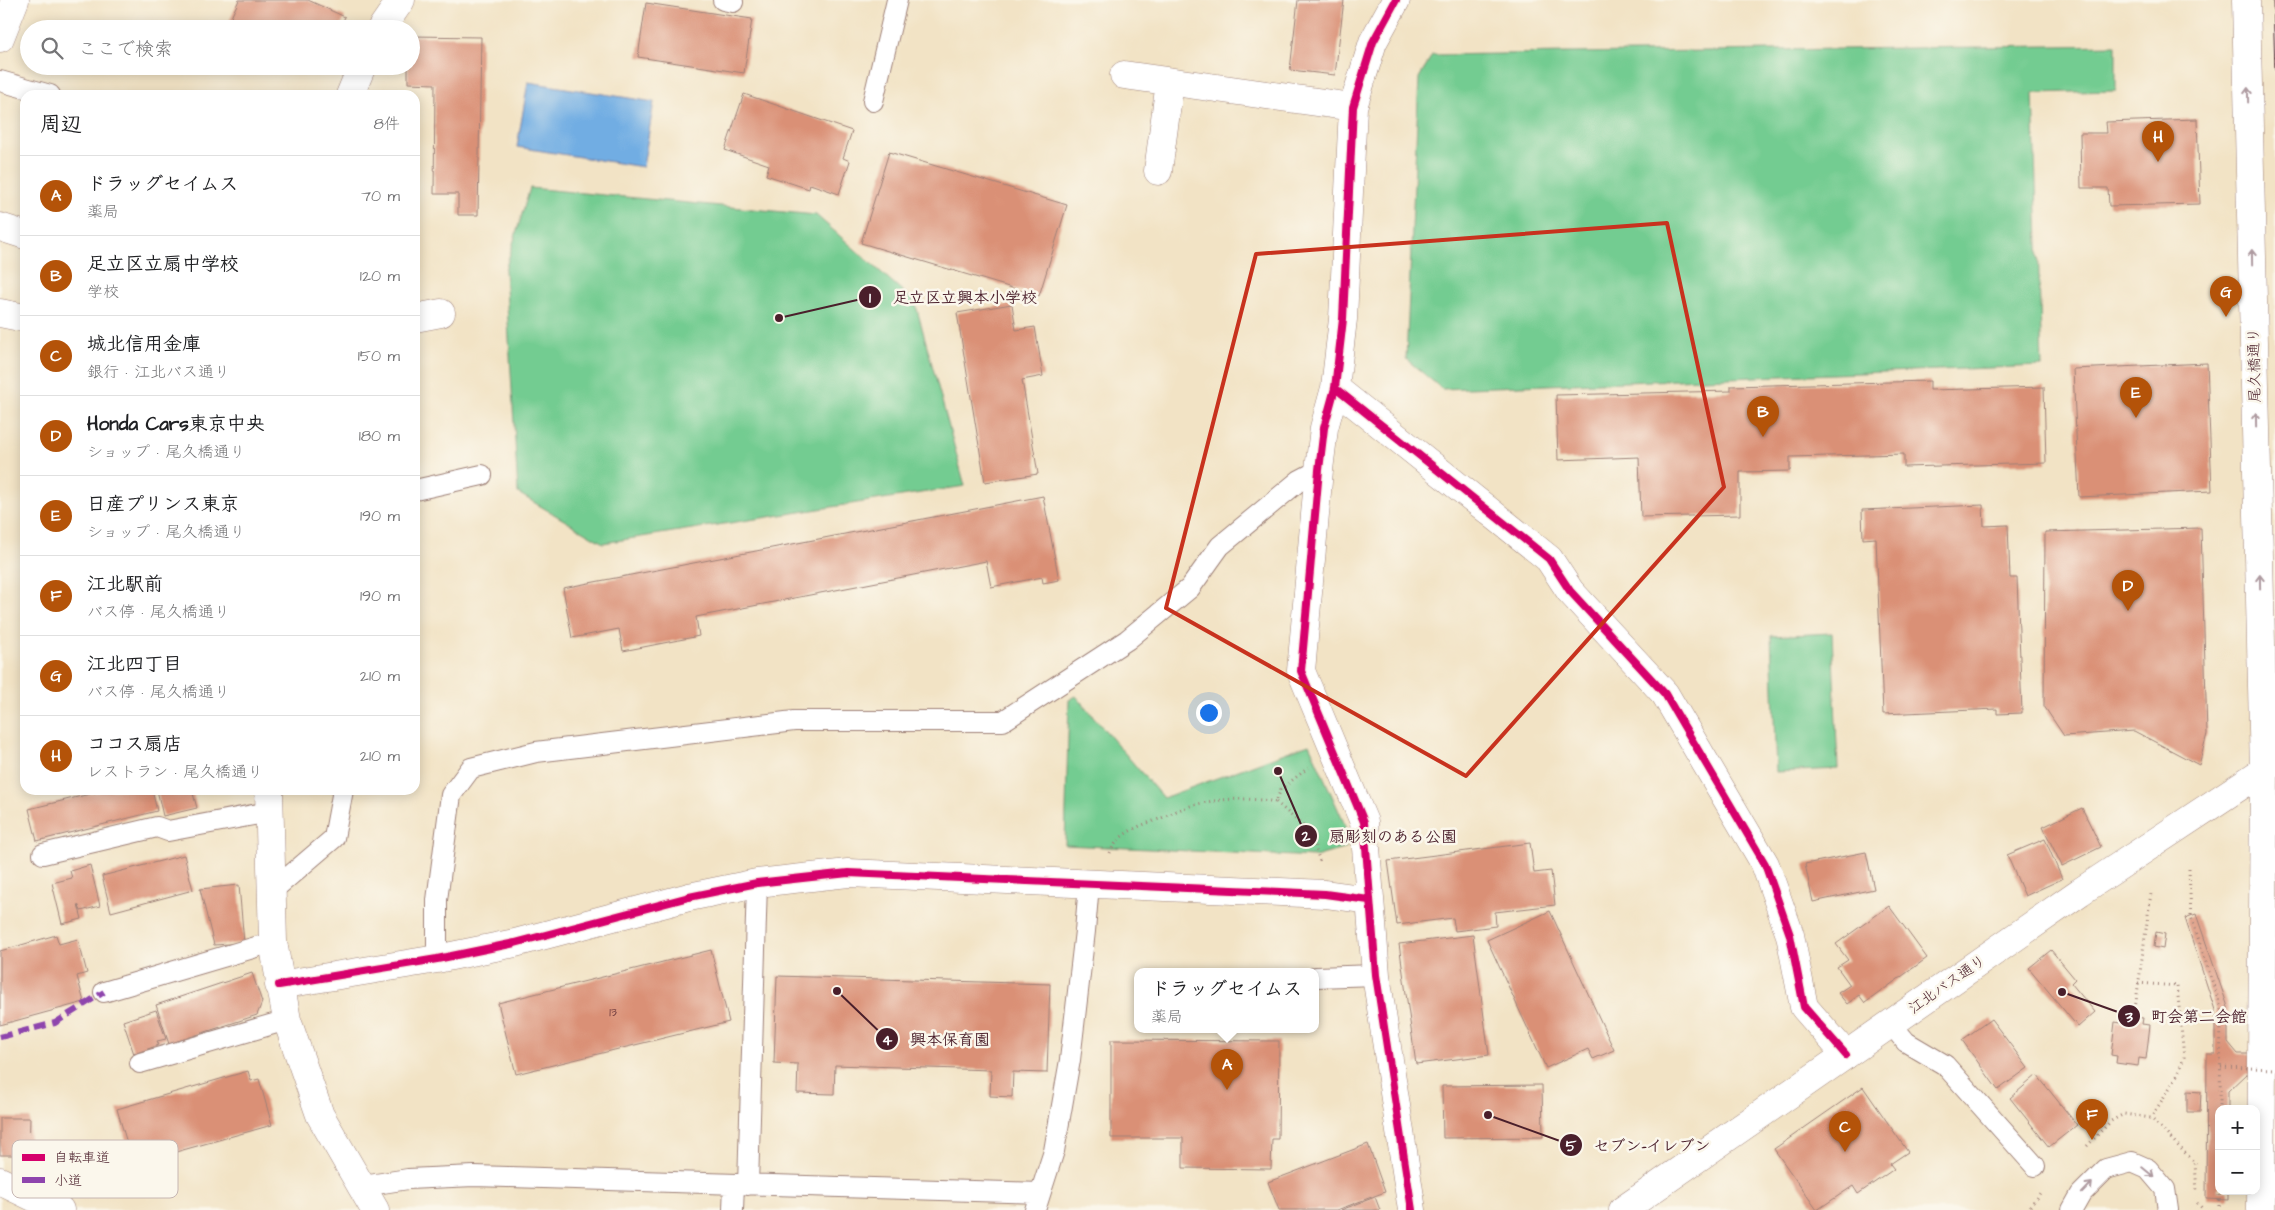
<!DOCTYPE html>
<html lang="ja">
<head>
<meta charset="utf-8">
<style>
  :root { --surface:#fff; --page:#f2f2f2; --text:#202124; --muted:#757577; --line:#e0e0e0; --accent:#b45309 }
  body { margin:0; font-family:"Architects Daughter","Klee One",sans-serif; background:var(--page); color:var(--text) }
  .controls { position:absolute; right:15px; bottom:15px; display:grid; overflow:hidden; border-radius:10px; box-shadow:0 2px 12px #0003 }
  .controls button { width:45px; height:45px; display:grid; place-items:center; padding:0; border:0; border-bottom:1px solid var(--line); background:var(--surface); color:var(--text); font:25px sans-serif }
  .you { position:absolute; left:1208px; top:712px; width:18px; height:18px; margin:-12px; border:4px solid #fff; border-radius:50%; background:#1a73e8; box-shadow:0 0 0 8px #1a73e833 }
  .badge { display:grid; place-items:center; width:32px; height:32px; border-radius:50%; background:var(--accent); color:#fff; font-size:16px; font-weight:700 }
  .pin { position:absolute; translate:-50% -41px; filter:drop-shadow(0 1px 2px #0008) }
  .pin::after { content:''; position:absolute; top:26px; width:18px; height:15px; background:inherit; clip-path:polygon(0 0,100% 0,50% 100%) }
  .popup { position:absolute; left:1134px; top:968px; width:185px; height:65px; box-sizing:border-box; display:grid; place-content:center; border-radius:10px; background:var(--surface); filter:drop-shadow(0 1px 4px #0005); font-size:16px; white-space:nowrap; color:var(--muted) }
  .popup b { font-size:19px; color:var(--text) }
  .popup::after { content:''; position:absolute; left:50%; top:100%; margin-left:-10px; border:10px solid transparent; border-top-color:var(--surface) }
  .list { margin:0; padding:0; list-style:none }
  h2 { display:flex; justify-content:space-between; align-items:center; height:65px; margin:0; padding:0 20px; font-size:21px }
  h2 small { font-size:16px; font-weight:400; color:var(--muted) }
  .list li { display:grid; grid-template-columns:32px 1fr auto; gap:15px; align-items:center; box-sizing:border-box; height:80px; padding:0 20px; border-top:1px solid var(--line) }
  .list b { display:block; font-size:19px; white-space:nowrap }
  .list p { margin:0; font-size:16px; white-space:nowrap; color:var(--muted) }
  .list em { font-size:16px; font-style:normal; color:var(--muted) }
  .icon { flex:none; width:28px; height:28px; fill:none; stroke:currentColor; stroke-width:2; stroke-linecap:round; stroke-linejoin:round }
  .map { position:relative; flex:none; width:2275px; height:1210px; overflow:hidden }
  .search { position:absolute; background:var(--surface); box-shadow:0 2px 12px #0003; left:20px; top:20px; width:400px; height:55px; display:flex; align-items:center; gap:12px; box-sizing:border-box; padding:0 18px; border-radius:28px; color:var(--muted); font-size:19px }
  .panel { position:absolute; background:var(--surface); box-shadow:0 2px 12px #0003; left:20px; top:90px; width:400px; height:705px; border-radius:15px }
  .map>svg:first-child { display:block }
  .green { fill:#73cc91; stroke:#5e765e }
  .water { fill:#71ade3; stroke:#5e6687 }
  .building { fill:#da9076 }
  .lines { fill:none; stroke-linecap:round; stroke-linejoin:round }
  .lane-casing { stroke:#9e8178; stroke-width:22 }
  .street-casing { stroke:#9e8178; stroke-width:29 }
  .secondary-casing { stroke:#9e8178; stroke-width:29 }
  .primary-casing { stroke:#9e8178; stroke-width:29 }
  .path { stroke:#9e8178; stroke-width:3; stroke-dasharray:1 4; stroke-linecap:butt }
  .lane { stroke:#fff; stroke-width:20 }
  .street { stroke:#fff; stroke-width:28 }
  .secondary { stroke:#fff; stroke-width:28 }
  .primary { stroke:#fff; stroke-width:28 }
  .tram { stroke:#4a1f2b; stroke-width:1 }
  .path-bridge { stroke:#9e8178; stroke-width:3; stroke-dasharray:1 4; stroke-linecap:butt }
  .quiet { stroke:#8e44ad; stroke-width:6; stroke-dasharray:12 6; stroke-linecap:butt }
  .cycleway-casing { stroke:#fbf7ec; stroke-width:11 }
  .cycleway { stroke:#d6006c; stroke-width:8 }
  .oneway { stroke:#ae9aa0 }
  .marked { fill:none; stroke:#c8321e; stroke-width:4; stroke-linejoin:round }
  .labels { text-anchor:middle; stroke-width:5; stroke-linejoin:round; paint-order:stroke }
  .number-label { font-size:12px; fill:#6e3b3e }
  .street-label { font-size:15px; fill:#4a1f2b; stroke:#fbf7ec }
  .key { fill:#fbf7ec; stroke:#c6b6b2; stroke-width:1 }
  .key-label { font-size:14px; fill:#4a1f2b }
  .leader { fill:none; stroke:#4a1f2b; stroke-width:2 }
  .callout-dot { fill:#4a1f2b; stroke:#fbf7ec; stroke-width:2 }
  .mark-label { font-size:15px; text-anchor:middle; font-weight:bold; fill:#fff }
  .callout-label { font-size:16px; text-anchor:middle; font-weight:bold; fill:#4a1f2b; stroke:#fbf7ec; stroke-width:5; stroke-linejoin:round; paint-order:stroke }
</style>
</head>
<body>
<div class="map">
<svg width="2275" height="1210" viewBox="0 0 2275 1210">
  <rect width="100%" height="100%" fill="#fbf7ec"/>
  <filter id="ink" filterUnits="userSpaceOnUse"><feTurbulence type="fractalNoise" baseFrequency=".02" numOctaves="2"/><feDisplacementMap in="SourceGraphic" scale="10" xChannelSelector="R" yChannelSelector="G"/><feConvolveMatrix kernelMatrix="1 2 1 2 8 2 1 2 1" color-interpolation-filters="sRGB"/></filter>
  <filter id="wash" filterUnits="userSpaceOnUse"><feTurbulence type="fractalNoise" baseFrequency=".0096" numOctaves="4" result="noise"/><feDisplacementMap in="SourceGraphic" scale="20" xChannelSelector="R" yChannelSelector="G"/><feGaussianBlur stdDeviation="1.12" result="paint"/><feColorMatrix in="noise" values="0 0 0 0 0 0 0 0 0 0 0 0 0 0 0 0 0 1.4 0 .05"/><feComposite in="paint" operator="in"/></filter>
  <g filter="url(#wash)">
    <rect width="100%" height="100%" fill="#f2e3c5"/>
    <path class="green" d="M2116,45V91L2033,93L2042,366L1442,389L1406,359L1419,78L1432,55Z
      M530,188L816,215L915,302L965,486L603,543L518,493L505,270Z
      M1832,633L1838,769L1776,772L1771,636Z
      M1076,696L1163,798L1309,744L1345,825L1346,848L1315,857L1065,845L1069,700Z"/>
    <path class="water" d="M528,82L654,102L643,167L517,147Z"/>
    <g id="blocks">
      <path class="building" d="M239,0H308L345,17L339,29H239L228,24Z
        M1298,0H1344L1335,75L1290,70Z
        M646,3L752,19L744,73L638,57Z
        M411,36L481,37L478,215H458V194H434L435,84L408,83V66H411Z
        M744,94L852,131L843,158L850,161L839,194L810,184L809,189L766,175L769,165L725,150Z
        M2197,119L2200,204L2109,206L2108,188H2081L2080,133H2107L2106,122Z
        M889,152L1067,205L1039,296L861,243Z
        M1012,304L1016,330L1035,327L1043,376L1022,380L1038,474L985,482L957,313Z
        M2207,363L2212,491L2079,497L2073,369Z
        M1930,381V390L2044,387L2046,463L1904,467V454L1790,457V471L1740,472V515L1641,517L1639,457L1558,460L1556,395L1731,391V386Z
        M1043,496L1059,580L1043,583L1042,577L991,587L986,561L696,617L699,636L623,651L619,629L572,638L563,588Z
        M1983,505L1984,526L2008,525L2010,578H2017L2022,713L1997,714V709L1883,714L1876,538L1863,539L1862,510Z
        M2201,528L2207,734L2199,765L2134,731L2064,736L2044,706L2045,532Z
        M106,790H152L157,811L37,841L29,809Z
        M157,790H192L197,808L163,816Z
        M2082,808L2101,847L2062,866L2043,827Z
        M2045,839L2062,879L2025,896L2007,855Z
        M1530,843L1534,873L1551,871L1555,905L1495,912L1496,926L1455,931L1453,918L1397,925L1388,861Z
        M1866,852L1874,889L1813,902L1805,864Z
        M184,855L193,890L111,912L102,876Z
        M90,865L100,906L81,911L78,904L82,919L62,924L52,883L72,878L70,871Z
        M239,885L244,943L214,945L200,889Z
        M1889,906L1927,958L1865,1003L1859,995L1847,1004L1838,993L1850,985L1837,967L1848,960L1836,944Z
        M1550,911L1614,1050L1593,1059L1588,1049L1546,1068L1487,940Z
        M2196,914L2228,1007V1042L2238,1054H2265V1075L2246,1074L2228,1091V1109H2219V1191H2228V1200L2206,1199L2207,1054H2215V1010L2185,918Z
        M2156,932L2165,934L2163,949L2154,947Z
        M56,935L59,944L78,939L87,973L77,976L84,1002L0,1025V951Z
        M1473,935L1489,1055L1416,1064L1399,944Z
        M711,950L729,1022L516,1074L498,1003Z
        M2051,950L2075,979L2071,983L2095,1012L2078,1027L2029,968Z
        M252,973L262,1002L257,1015L169,1044L156,1005Z
        M777,976L1050,984L1047,1073L1013,1072L1012,1097L990,1096L991,1070L835,1065L834,1094L797,1093L798,1064L774,1063Z
        M156,1010L166,1039L157,1041L159,1045L134,1054L123,1021Z
        M2122,1016L2143,1018L2142,1024L2150,1025L2146,1059L2139,1058L2138,1066L2116,1063L2117,1056L2111,1055L2115,1022L2121,1023Z
        M1991,1019L2028,1068L1998,1090L1962,1040Z
        M1111,1040L1279,1041L1278,1139H1272L1271,1169L1183,1168V1138H1111Z
        M248,1071L251,1081L259,1079L272,1125L133,1164L117,1109Z
        M2037,1075L2077,1125L2049,1147L2010,1098Z
        M1542,1085L1543,1137L1443,1138L1442,1086Z
        M1863,1087L1908,1152L1890,1164L1894,1169L1858,1194L1853,1186L1817,1210L1774,1149Z
        M2187,1091L2201,1092L2200,1112H2187Z
        M0,1118H30L29,1155H0Z
        M1368,1144L1385,1192L1337,1210H1279L1268,1182Z
        M1375,1197L1380,1210H1341Z"/>
    </g>
  </g>
  <g filter="url(#ink)">
    <use href="#blocks" fill-opacity="0" stroke="#9e8178" stroke-width="1"/>
    <g class="lines">
      <g class="lane-casing">
        <path id="lane" d="M723,0L733,2
          M0,81L50,95
          M873,101L897,0
          M415,490L482,475
          M43,854L157,827L168,831L269,812
          M272,891L334,838L343,790
          M437,959V900L451,795L471,768L536,752L794,721H1003L1127,640L1190,588L1220,546L1300,480L1319,470
          M1316,977L1376,975
          M104,992L273,942
          M1891,1024L1906,1042L1945,1065L2035,1166
          M140,1063L287,1020
          M748,1185L757,883
          M363,1186L408,1179L474,1176L1040,1193
          M733,1210L734,1184
          M1035,1210L1054,1151L1070,1060L1085,931L1089,884
          M2072,1210L2081,1194L2106,1169L2132,1162L2148,1169L2165,1189L2168,1210"/>
      </g>
      <g class="street-casing">
        <path id="street" d="M1396,0L1373,42L1353,107L1343,319L1335,388L1324,428L1319,470L1301,671L1364,822L1376,975L1412,1210
          M0,38L15,0
          M1124,75L1353,107
          M1158,171L1170,82
          M0,227L25,235
          M0,313L25,318
          M415,318L441,313
          M1335,388L1549,559L1570,591L1665,694L1765,864L1790,935L1804,1007L1846,1055
          M0,1181L60,1210"/>
      </g>
      <g class="secondary-casing">
        <path id="secondary" d="M381,29L401,0
          M350,95L362,66
          M269,790L273,942L287,1020L320,1115L375,1210
          M279,985L437,959L515,943L689,897L757,883L848,873L1325,894L1369,900"/>
      </g>
      <g class="primary-casing">
        <path id="primary" d="M2246,0L2264,771L2261,1210
          M1623,1210L2080,892L2275,763"/>
      </g>
      <path class="path" d="M1276,802L1310,832L1320,862
        M1110,853C1119,832 1139,826 1159,819C1167,816 1175,811 1184,808C1213,798 1247,797 1276,802L1281,789L1308,768
        M2189,869L2191,916L2221,1008L2220,1109
        M2138,983L2177,986L2184,1057L2177,1076L2151,1118
        M2135,1009L2151,893
        M2087,1146L2111,1121L2124,1114L2151,1118L2195,1163L2197,1192
        M2219,1175V1210
        M2197,1203L2204,1210
        M2027,1210L2040,1193"/>
      <use href="#lane" class="lane"/>
      <use href="#street" class="street"/>
      <use href="#secondary" class="secondary"/>
      <use href="#primary" class="primary"/>
      <path class="tram" d="M2273,0L2275,70"/>
      <path class="path-bridge" d="M2221,1067L2275,1069"/>
      <path class="quiet" d="M0,1037L55,1023L104,992"/>
      <g class="cycleway-casing">
        <path id="cycleway" d="M1396,0L1373,42L1353,107L1343,319L1335,388L1324,428L1319,470L1301,671L1364,822L1376,975L1412,1210
          M1335,388L1549,559L1570,591L1665,694L1765,864L1790,935L1804,1007L1846,1055
          M279,985L437,959L515,943L689,897L757,883L848,873L1325,894L1369,900"/>
      </g>
      <use href="#cycleway" class="cycleway"/>
    </g>
    <defs><path id="oneway-shaft" d="M-6 0H5M1.5-3L5.5 0L1.5 3" fill="none" stroke-width="1.6" stroke-linecap="round" stroke-linejoin="round" transform="scale(1.25)"/></defs>
    <g class="oneway">
      <use href="#oneway-shaft" transform="translate(2248 95) rotate(-91)"/>
      <use href="#oneway-shaft" transform="translate(2252 257) rotate(-91)"/>
      <use href="#oneway-shaft" transform="translate(2256 420) rotate(-91)"/>
      <use href="#oneway-shaft" transform="translate(2260 582) rotate(-91)"/>
      <use href="#oneway-shaft" transform="translate(2148 1172) rotate(39)"/>
      <use href="#oneway-shaft" transform="translate(2087 1188) rotate(-46)"/>
    </g>
  </g>
  <path class="marked" d="M1667,223L1724,487L1466,776L1166,608L1256,254Z"/>
  <g class="labels">
    <g class="number-label">
      <text x="613" y="1016">13</text>
    </g>
    <g class="street-label">
      <text transform="translate(2254 365) rotate(-91)" y="5">尾久橋通り</text>
      <text transform="translate(1947 984) rotate(-35)" y="5">江北バス通り</text>
    </g>
  </g>
  <rect x="12" y="1140" width="166" height="58" rx="8" class="key"/>
  <rect x="22" y="1154" width="23" height="7" fill="#d6006c"/>
  <rect x="22" y="1177" width="23" height="6" fill="#8e44ad"/>
  <g class="key-label">
    <text x="54" y="1162">自転車道</text>
    <text x="54" y="1185">小道</text>
  </g>
  <path class="leader" d="M779 318L870 297M1278 771L1306 836M2062 992L2129 1016M837 991L887 1039M1488 1115L1571 1145"/>
  <g class="callout-dot">
    <circle cx="779" cy="318" r="5"/>
    <circle cx="1278" cy="771" r="5"/>
    <circle cx="2062" cy="992" r="5"/>
    <circle cx="837" cy="991" r="5"/>
    <circle cx="1488" cy="1115" r="5"/>
    <circle cx="870" cy="297" r="12"/>
    <circle cx="1306" cy="836" r="12"/>
    <circle cx="2129" cy="1016" r="12"/>
    <circle cx="887" cy="1039" r="12"/>
    <circle cx="1571" cy="1145" r="12"/>
  </g>
  <g class="mark-label">
    <text x="870" y="303">1</text>
    <text x="1306" y="841">2</text>
    <text x="2129" y="1022">3</text>
    <text x="887" y="1045">4</text>
    <text x="1571" y="1151">5</text>
  </g>
  <g class="callout-label">
    <text x="965" y="303">足立区立興本小学校</text>
    <text x="1393" y="842">扇彫刻のある公園</text>
    <text x="2199" y="1022">町会第二会館</text>
    <text x="950" y="1045">興本保育園</text>
    <text x="1652" y="1151">セブン-イレブン</text>
  </g>
</svg>
<div class="controls">
<button>+</button>
<button>−</button>
</div>
<div class="you"></div>
<div class="pin badge" style="left:1227px;top:1090px">A</div>
<div class="popup"><b>ドラッグセイムス</b>薬局</div>
<div class="pin badge" style="left:1763px;top:437px">B</div>
<div class="pin badge" style="left:1845px;top:1152px">C</div>
<div class="pin badge" style="left:2128px;top:611px">D</div>
<div class="pin badge" style="left:2136px;top:418px">E</div>
<div class="pin badge" style="left:2092px;top:1140px">F</div>
<div class="pin badge" style="left:2226px;top:317px">G</div>
<div class="pin badge" style="left:2158px;top:162px">H</div>
<div class="search"><svg class="icon" aria-label="search" viewBox="0 0 24 24"><circle cx="10" cy="10" r="6"/><path d="M15 15l6 6"/></svg>ここで検索</div>
<section class="panel">
<h2>周辺<small>8件</small></h2>
<ul class="list">
<li><span class="badge">A</span><div><b>ドラッグセイムス</b><p>薬局</p></div><em>70 m</em></li>
<li><span class="badge">B</span><div><b>足立区立扇中学校</b><p>学校</p></div><em>120 m</em></li>
<li><span class="badge">C</span><div><b>城北信用金庫</b><p>銀行 · 江北バス通り</p></div><em>150 m</em></li>
<li><span class="badge">D</span><div><b>Honda Cars東京中央</b><p>ショップ · 尾久橋通り</p></div><em>180 m</em></li>
<li><span class="badge">E</span><div><b>日産プリンス東京</b><p>ショップ · 尾久橋通り</p></div><em>190 m</em></li>
<li><span class="badge">F</span><div><b>江北駅前</b><p>バス停 · 尾久橋通り</p></div><em>190 m</em></li>
<li><span class="badge">G</span><div><b>江北四丁目</b><p>バス停 · 尾久橋通り</p></div><em>210 m</em></li>
<li><span class="badge">H</span><div><b>ココス扇店</b><p>レストラン · 尾久橋通り</p></div><em>210 m</em></li>
</ul>
</section>
</div>
</body>
</html>
